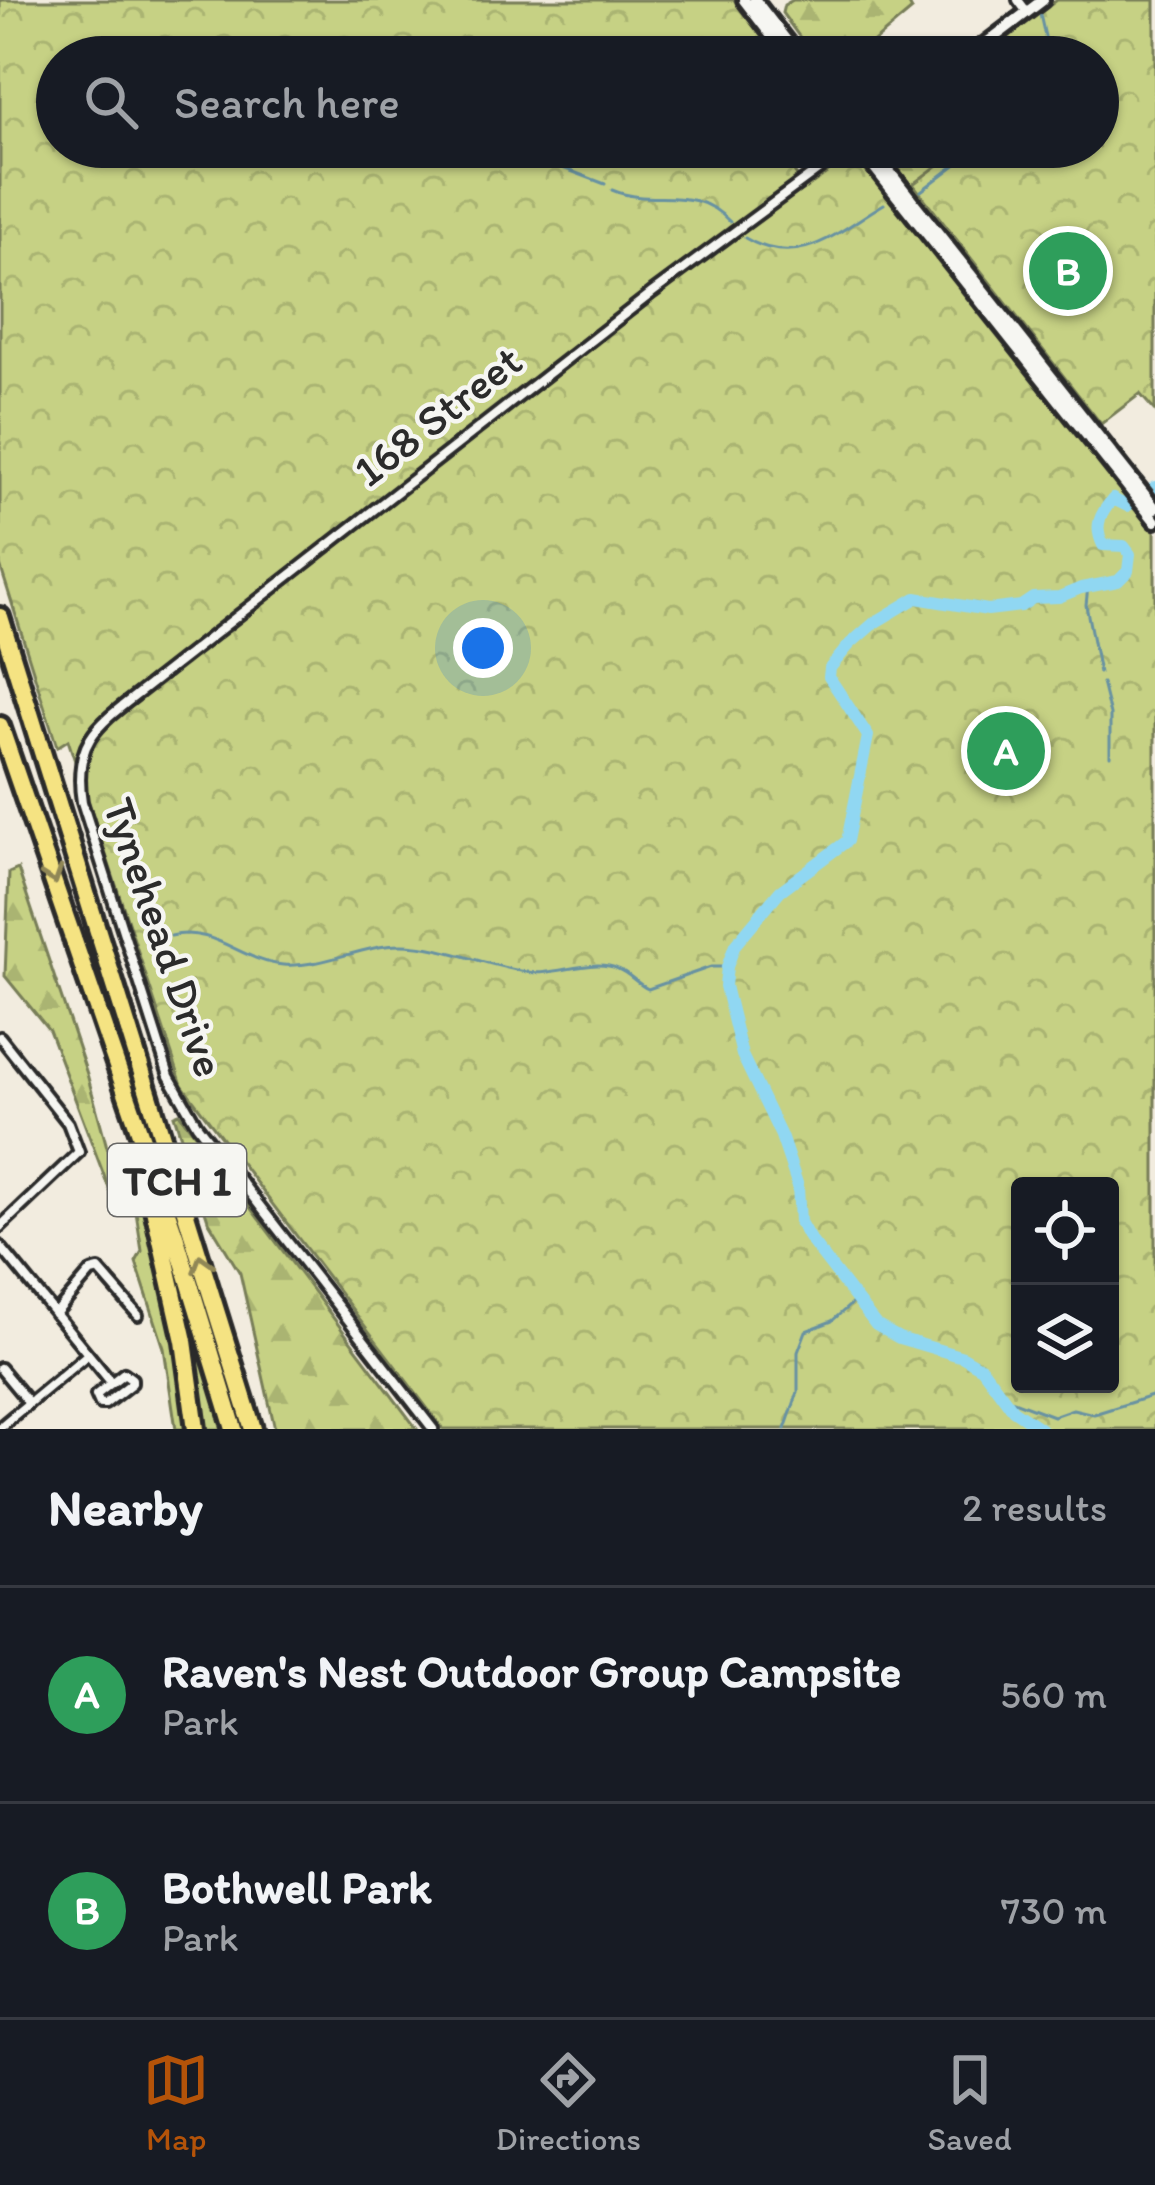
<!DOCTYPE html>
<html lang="en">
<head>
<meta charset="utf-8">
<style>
  :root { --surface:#171b24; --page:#20242c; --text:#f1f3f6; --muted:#9ea1a6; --line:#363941; --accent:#b45309 }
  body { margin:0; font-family:Itim,sans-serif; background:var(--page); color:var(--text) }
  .controls { position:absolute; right:36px; bottom:36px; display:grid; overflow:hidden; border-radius:12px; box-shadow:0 3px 9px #0004 }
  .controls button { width:108px; height:108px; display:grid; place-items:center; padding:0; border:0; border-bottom:3px solid var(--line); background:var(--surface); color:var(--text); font:60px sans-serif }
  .you { position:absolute; left:483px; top:648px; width:42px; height:42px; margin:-30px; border:9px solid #fff; border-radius:50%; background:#1a73e8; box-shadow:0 0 0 18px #1a73e833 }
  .badge { display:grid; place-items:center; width:78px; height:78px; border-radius:50%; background:var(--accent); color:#fff; font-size:39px; font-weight:700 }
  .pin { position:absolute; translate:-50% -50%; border:6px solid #fff; box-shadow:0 3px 12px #0006 }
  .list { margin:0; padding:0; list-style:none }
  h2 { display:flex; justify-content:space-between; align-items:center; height:156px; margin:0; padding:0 48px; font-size:51px }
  h2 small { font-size:39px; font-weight:400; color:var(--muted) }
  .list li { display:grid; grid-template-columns:78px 1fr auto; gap:36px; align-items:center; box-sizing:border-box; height:216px; padding:0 48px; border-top:3px solid var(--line) }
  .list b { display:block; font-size:45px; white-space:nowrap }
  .list p { margin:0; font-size:39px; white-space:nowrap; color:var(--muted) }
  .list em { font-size:39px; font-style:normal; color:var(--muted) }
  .icon { flex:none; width:66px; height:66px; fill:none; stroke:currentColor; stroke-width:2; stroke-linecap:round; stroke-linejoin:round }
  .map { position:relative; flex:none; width:1155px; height:1429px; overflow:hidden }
  .search { position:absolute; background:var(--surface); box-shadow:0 3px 9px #0004; left:36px; right:36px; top:36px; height:132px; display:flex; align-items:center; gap:30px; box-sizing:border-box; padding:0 42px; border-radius:66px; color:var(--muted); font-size:45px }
  .sheet { height:588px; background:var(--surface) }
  nav { display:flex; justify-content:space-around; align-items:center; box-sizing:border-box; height:168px; border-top:3px solid var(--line); background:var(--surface); font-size:33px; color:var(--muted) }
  nav a { display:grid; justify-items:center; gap:6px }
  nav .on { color:var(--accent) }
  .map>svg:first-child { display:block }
  .grass { fill:#c6d184; stroke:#787e58; stroke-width:3 }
  .forest { fill:url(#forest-firs); stroke:#787e58; stroke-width:3 }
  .park { fill:url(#park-crowns); stroke:#787e58; stroke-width:3; fill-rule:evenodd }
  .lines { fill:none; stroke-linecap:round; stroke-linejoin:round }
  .stream { stroke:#6892a2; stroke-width:3 }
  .river { stroke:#90d7f2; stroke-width:12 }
  .minor-casing { stroke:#2b2b2b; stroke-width:16 }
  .secondary-casing { stroke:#2b2b2b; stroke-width:20 }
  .motorway-casing { stroke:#2b2b2b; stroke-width:26 }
  .minor { stroke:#f6f6f2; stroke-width:8 }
  .secondary { stroke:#f6f6f2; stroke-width:10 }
  .motorway { stroke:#f5e382; stroke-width:16 }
  .oneway { stroke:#908756 }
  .labels { text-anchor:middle; stroke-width:9; stroke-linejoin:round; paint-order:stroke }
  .shield { fill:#f6f6f2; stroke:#686867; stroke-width:3 }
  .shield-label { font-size:42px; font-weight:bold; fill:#2b2b2b }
  .street-label { font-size:45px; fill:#2b2b2b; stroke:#f6f6f2 }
</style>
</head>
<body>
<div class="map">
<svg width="1155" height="1429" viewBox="0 0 1155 1429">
  <defs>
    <pattern id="forest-firs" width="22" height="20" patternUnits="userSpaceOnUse" patternTransform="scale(3)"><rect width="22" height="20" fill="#c6d184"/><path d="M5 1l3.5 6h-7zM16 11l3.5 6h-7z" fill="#aab472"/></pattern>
    <pattern id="park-crowns" width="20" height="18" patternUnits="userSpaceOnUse" patternTransform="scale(3)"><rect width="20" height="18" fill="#c6d184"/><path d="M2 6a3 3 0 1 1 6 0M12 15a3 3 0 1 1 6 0" fill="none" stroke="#aab472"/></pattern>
  </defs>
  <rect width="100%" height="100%" fill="#f2ecdf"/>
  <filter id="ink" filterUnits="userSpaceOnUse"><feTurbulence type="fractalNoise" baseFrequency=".00833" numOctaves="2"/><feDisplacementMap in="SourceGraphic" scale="24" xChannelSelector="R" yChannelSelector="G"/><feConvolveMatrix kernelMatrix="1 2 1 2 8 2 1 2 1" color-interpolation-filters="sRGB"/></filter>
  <g filter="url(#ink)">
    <path class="grass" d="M145,1206L172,1314L187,1429H176L164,1348L136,1262L142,1251L136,1212Z
      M170,1247L225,1429H203Z"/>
    <path class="forest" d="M793,0H907L912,10L856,57H814L782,13L784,5Z
      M882,147H922L930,154L941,147H1025L944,228Z
      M18,869L87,1074L121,1198L119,1215L49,1030L5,976L9,873Z
      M179,1113L417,1429H275L240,1273L208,1220L174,1115Z"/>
    <path class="park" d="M0,0H736L780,57H57V147H775L806,188L855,153L1155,531V1429H443L182,1085L68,740L57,747L0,565ZM1020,1186H1110V1384H1020Z
      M1057,0H1155V411L1140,394L1101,424L913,184L962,147H1098V57L983,56Z"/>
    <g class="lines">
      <path class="stream" d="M1039,57L1046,41L1039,10
        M529,147L563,168L605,184
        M612,190C654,208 693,182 730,222
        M921,191L979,147
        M745,238C801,271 839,230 884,204
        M1088,586L1086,605L1099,673
        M1102,683L1110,715V756
        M171,936C213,925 243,962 283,965C323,968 361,945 401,945C444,945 485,966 527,972C554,977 592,957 618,969C629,973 637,984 648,989L711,967H727
        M1003,1397L1053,1416L1073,1409L1094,1414L1155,1395
        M785,1429L798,1392V1352L806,1331L832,1321L858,1298"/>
      <path class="river" d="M1041,1429L1013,1410L982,1368L963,1357L899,1338L876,1325L809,1238L800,1222L798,1186L781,1136L742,1055L725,986L727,967L735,945L780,891L847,841L868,736L829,677L830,668L850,644L874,623L916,598L988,610L1021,606L1033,598L1059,597L1081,588L1118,581L1128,571L1130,554L1124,546L1103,545C1094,527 1099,515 1113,499L1127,506L1155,487"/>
      <g class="minor-casing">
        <path id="minor" d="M1018,0L1027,12
          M0,1037L68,1123L79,1152L0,1227
          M0,1246L111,1382
          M55,1314L91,1272L99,1270L138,1315
          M0,1368L29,1403
          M124,1373L132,1379V1383L105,1404H100L96,1395Z
          M0,1427L88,1354
          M433,1429L197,1125L169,1076L82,802C72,740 99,724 144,689L653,292L849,147"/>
      </g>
      <g class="secondary-casing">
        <path id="secondary" d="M744,0L788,57
          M755,0L799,57
          M968,57L1043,0
          M858,147L1155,521
          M870,147L1155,508"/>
      </g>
      <g class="motorway-casing">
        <path id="motorway" d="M0,617L253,1429
          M0,726L175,1235L234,1429
          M150,1191L184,1341L196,1429"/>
      </g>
      <use href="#minor" class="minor"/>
      <use href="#secondary" class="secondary"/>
      <use href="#motorway" class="motorway"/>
    </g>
    <defs><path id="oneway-chevron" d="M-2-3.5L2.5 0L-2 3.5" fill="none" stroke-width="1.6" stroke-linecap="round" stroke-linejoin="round" transform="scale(3)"/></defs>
    <g class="oneway">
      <use href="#oneway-chevron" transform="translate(53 876) rotate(71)"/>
      <use href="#oneway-chevron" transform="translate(202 1263) rotate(-107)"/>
    </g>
  </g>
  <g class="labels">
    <rect class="shield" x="108" y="1144" width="138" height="72" rx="9"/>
    <g class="shield-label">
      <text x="177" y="1195">TCH 1</text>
    </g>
    <g class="street-label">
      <text transform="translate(437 415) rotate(-38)" y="16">168 Street</text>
      <text transform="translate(165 937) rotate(71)" y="16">Tynehead Drive</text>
    </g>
  </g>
</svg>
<div class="controls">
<button><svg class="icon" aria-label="locate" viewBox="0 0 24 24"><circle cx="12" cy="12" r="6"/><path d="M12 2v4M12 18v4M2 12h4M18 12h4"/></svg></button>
<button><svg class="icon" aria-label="layers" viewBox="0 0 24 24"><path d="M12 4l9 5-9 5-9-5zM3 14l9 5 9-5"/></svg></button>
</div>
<div class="you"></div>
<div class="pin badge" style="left:1006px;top:751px;background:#2e9e5b">A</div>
<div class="pin badge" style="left:1068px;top:271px;background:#2e9e5b">B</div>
<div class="search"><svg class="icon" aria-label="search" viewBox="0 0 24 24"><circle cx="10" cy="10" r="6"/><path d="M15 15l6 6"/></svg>Search here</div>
</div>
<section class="sheet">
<h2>Nearby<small>2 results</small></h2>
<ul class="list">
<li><span class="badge" style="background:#2e9e5b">A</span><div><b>Raven's Nest Outdoor Group Campsite</b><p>Park</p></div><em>560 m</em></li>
<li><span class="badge" style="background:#2e9e5b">B</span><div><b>Bothwell Park</b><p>Park</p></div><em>730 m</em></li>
</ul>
</section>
<nav>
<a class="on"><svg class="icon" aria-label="map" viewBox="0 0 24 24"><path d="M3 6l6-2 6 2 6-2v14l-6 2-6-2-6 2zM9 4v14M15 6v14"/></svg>Map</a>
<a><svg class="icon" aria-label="directions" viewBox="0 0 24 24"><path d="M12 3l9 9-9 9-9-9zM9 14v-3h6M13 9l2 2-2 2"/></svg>Directions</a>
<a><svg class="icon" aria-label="saved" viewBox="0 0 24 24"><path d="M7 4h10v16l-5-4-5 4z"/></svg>Saved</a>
</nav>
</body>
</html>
